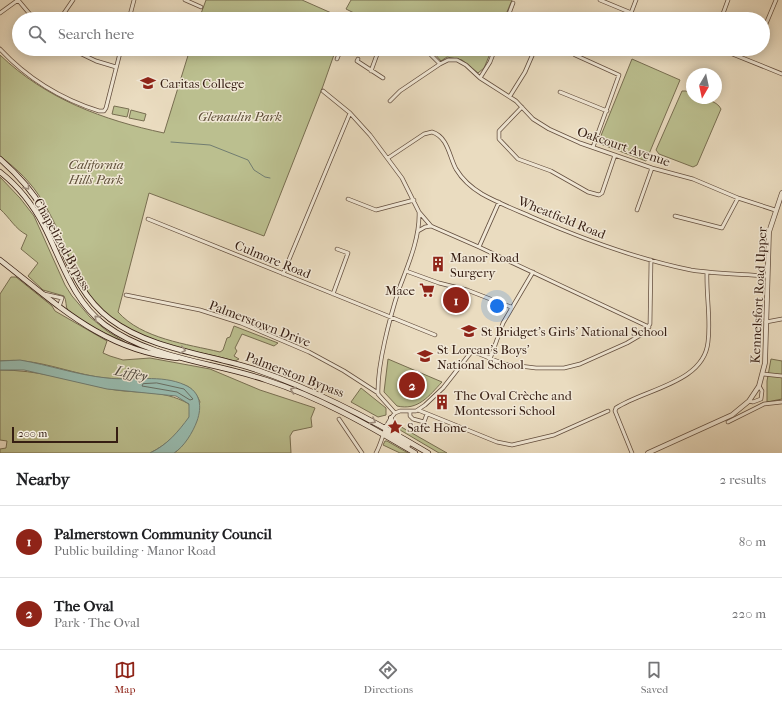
<!DOCTYPE html>
<html lang="en">
<head>
<meta charset="utf-8">
<style>
  :root { --surface:#fff; --page:#f6f6f6; --text:#202124; --muted:#757577; --line:#e0e0e0; --accent:#8f2418 }
  body { margin:0; font-family:"IM FELL French Canon",serif; background:var(--page); color:var(--text) }
  .compass { position:absolute; left:686px; top:68px; width:36px; height:36px; border-radius:50%; background:var(--surface); box-shadow:0 2px 10px #0003; rotate:189deg }
  .scale { position:absolute; left:12px; bottom:10px; width:106px; box-sizing:border-box; padding-left:4px; border:2px solid #361e13; border-top:0; font-size:11px; line-height:14px; white-space:nowrap; color:#361e13; -webkit-text-stroke:3px #f1e8d6; paint-order:stroke }
  .you { position:absolute; left:497px; top:306px; width:14px; height:14px; margin:-10px; border:3px solid #fff; border-radius:50%; background:#1a73e8; box-shadow:0 0 0 6px #1a73e833 }
  .badge { display:grid; place-items:center; width:26px; height:26px; border-radius:50%; background:var(--accent); color:#fff; font-size:13px; font-weight:700 }
  .pin { position:absolute; translate:-50% -50%; border:2px solid #fff; box-shadow:0 1px 4px #0006 }
  .list { margin:0; padding:0; list-style:none }
  h2 { display:flex; justify-content:space-between; align-items:center; height:52px; margin:0; padding:0 16px; font-size:17px }
  h2 small { font-size:13px; font-weight:400; color:var(--muted) }
  .list li { display:grid; grid-template-columns:26px 1fr auto; gap:12px; align-items:center; box-sizing:border-box; height:72px; padding:0 16px; border-top:1px solid var(--line) }
  .list b { display:block; font-size:15px; white-space:nowrap }
  .list p { margin:0; font-size:13px; white-space:nowrap; color:var(--muted) }
  .list em { font-size:13px; font-style:normal; color:var(--muted) }
  .icon { flex:none; width:22px; height:22px; fill:none; stroke:currentColor; stroke-width:2; stroke-linecap:round; stroke-linejoin:round }
  .map { position:relative; flex:none; width:782px; height:453px; overflow:hidden }
  .search { position:absolute; background:var(--surface); box-shadow:0 2px 10px #0003; left:12px; right:12px; top:12px; height:44px; display:flex; align-items:center; gap:10px; box-sizing:border-box; padding:0 14px; border-radius:22px; color:var(--muted); font-size:15px }
  .sheet { height:196px; background:var(--surface) }
  nav { display:flex; justify-content:space-around; align-items:center; box-sizing:border-box; height:56px; border-top:1px solid var(--line); background:var(--surface); font-size:11px; color:var(--muted) }
  nav a { display:grid; justify-items:center; gap:2px }
  nav .on { color:var(--accent) }
  .map>svg:first-child { display:block }
  .green { fill:#bbbf8f; stroke:#786e51 }
  .water { fill:#98bcb0; stroke:#717d71 }
  .lines { fill:none; stroke-linecap:round; stroke-linejoin:round }
  .shore { stroke:#676d62; stroke-width:1 }
  .stream { stroke:#717d71; stroke-width:1 }
  .minor-casing { stroke:#634e3e; stroke-width:4.5 }
  .tertiary-casing { stroke:#634e3e; stroke-width:5.5 }
  .secondary-casing { stroke:#361e13; stroke-width:6 }
  .minor { stroke:#f1e8d6; stroke-width:3 }
  .tertiary { stroke:#f1e8d6; stroke-width:4 }
  .secondary { stroke:#f1e8d6; stroke-width:4.5 }
  .oneway { stroke:#9d8d7e }
  .labels { text-anchor:middle; stroke-width:3; stroke-linejoin:round; paint-order:stroke }
  .poi-label { font-size:13px; fill:#361e13; stroke:#f1e8d6; text-anchor:start }
  .park-label { font-size:13px; font-style:italic; fill:#5e4e38; stroke:#f1e8d6 }
  .street-label { font-size:13px; fill:#361e13; stroke:#f1e8d6 }
  .water-label { font-size:14px; font-style:italic; fill:#534d42; stroke:#f1e8d6 }
</style>
</head>
<body>
<div class="map">
<svg width="782" height="453" viewBox="0 0 782 453">
  <rect width="100%" height="100%" fill="#eadcc0"/>
  <filter id="stains"><feTurbulence type="fractalNoise" baseFrequency=".005" numOctaves="4"/><feColorMatrix values="0 0 0 0 .2 0 0 0 0 .09 0 0 0 0 .02 0 0 0 .5 -.17"/></filter>
  <radialGradient id="worn" r=".72"><stop offset=".6" stop-color="#630" stop-opacity="0"/><stop offset="1" stop-color="#630" stop-opacity=".3"/></radialGradient>
  <path class="green" d="M206,0H302L345,19H199Z
    M351,0H512L504,19H366L346,9Z
    M190,49H336L323,86L264,236L149,193L118,312C142,339 187,344 220,352L223,350L227,338L230,337L234,326L278,343L274,346L242,334L235,348L237,351L234,356L239,359L235,361C196,350 150,347 117,323C72,289 70,245 43,202C32,183 17,169 0,156V55C46,99 103,120 164,133Z
    M426,49H492L484,68L478,73L462,60L447,57L441,61L433,52Z
    M632,59L680,80L646,161L598,143Z
    M682,91H686L692,93V98C701,98 717,100 721,109L697,165L693,167L659,154L656,150Z
    M114,106L129,109L127,117L112,114Z
    M131,110L146,114L144,121L129,118Z
    M0,177L20,198L34,216L65,285L72,296L90,317L107,331L128,344L94,328L68,311C65,306 67,301 64,296L43,290L28,276L38,263L21,249L27,235C15,229 10,218 0,209Z
    M11,277H16L52,306L55,311L107,341L103,353L110,356L123,360L150,358L210,369L260,390L315,408L311,418L312,427L293,431L290,436L291,453H174L177,451L200,402C197,395 192,387 184,385C158,376 132,381 105,378C70,374 36,357 0,361V294Z
    M388,359L442,382C429,396 418,411 397,406L384,392Z
    M771,359L782,361V399L767,402V381Z
    M0,370C38,370 69,380 105,388C135,395 161,388 189,404C190,408 191,412 190,416C184,431 164,446 150,453H0V449L6,448L7,441L0,440Z
    M361,388L386,408V415L378,417L351,402Z
    M396,424L447,453H439L395,427Z
    M385,441H387L408,453H400L383,445Z"/>
  <path class="water" d="M20,360C49,365 77,375 107,378C132,381 161,374 185,385C201,392 202,407 197,421C193,432 184,447 174,453H150C167,445 178,432 189,417V404L176,396L107,389L24,370H0V361Z"/>
  <g class="lines">
    <path class="shore" d="M157,383L184,389L193,399L190,400L177,392L142,386L143,384Z"/>
    <path class="stream" d="M171,142L210,145L248,160L254,170L265,177L270,178"/>
    <g class="minor-casing">
      <path id="minor" d="M18,0L34,19
        M185,0L201,7
        M600,0L646,19
        M0,13L18,0
        M631,13L636,0
        M60,19L73,0
        M129,19L134,0
        M352,19H358
        M507,19L513,3
        M721,19L728,0
        M763,31L776,0
        M0,49C27,78 61,99 99,111H104L106,108L121,49
        M71,49L96,61L116,67
        M422,49L430,54L440,64
        M720,49L782,74
        M575,55L619,75L593,147
        M337,59L341,49
        M358,59L357,61L383,78
        M371,71L379,49
        M480,78L490,62L495,49
        M323,91L350,113L370,135L402,178L419,212L431,226L479,247L649,327
        M560,92L607,111
        M510,96L525,72L535,49
        M390,101L400,91L440,64L448,60H457L466,65L480,78L516,101L533,119L549,129L580,143L652,168L693,179L738,198L775,210
        M522,107L499,131V139L518,159L551,171L588,192L599,195L602,193L615,155
        M388,158L424,134L432,132C448,137 449,156 456,169C462,179 472,188 482,194C498,203 516,210 532,217C583,239 636,259 691,270C716,274 742,274 767,276
        M348,199L376,210L414,200
        M637,210L652,168
        M419,212C420,238 408,265 399,289C390,317 377,365 378,394L395,413L400,411H416L425,405L443,388L472,351L504,364L536,368H564L580,364L627,343L644,333L650,324L651,260
        M675,216L722,228L738,198
        M148,219L435,335
        M418,231L425,227L431,226
        M479,247L499,202
        M406,271L439,283L467,290L511,307
        M283,274L350,113
        M44,294L62,298L59,307
        M333,294L348,253L337,249
        M126,295L200,310L241,323L309,352L344,371L378,393
        M766,322L782,319
        M490,359L503,323L533,272
        M763,374L782,376
        M749,401L753,402L761,399L762,391L759,386
        M418,410L497,442L512,445L554,435L608,411
        M410,411V416L413,419L424,422L427,414
        M339,419L362,453
        M728,422L764,404L782,402
        M376,453C384,438 383,426 395,413
        M632,453L615,411L616,408C645,389 704,383 708,342C711,319 706,295 707,272"/>
    </g>
    <g class="tertiary-casing">
      <path id="tertiary" d="M648,453L732,415L749,401L759,386L765,363L769,232L782,193"/>
    </g>
    <g class="secondary-casing">
      <path id="secondary" d="M0,159C17,174 32,190 43,210C65,247 73,291 110,319C151,350 209,354 257,370C318,391 373,420 428,453
        M0,172C18,186 33,205 44,226C62,261 72,300 105,325C151,359 213,362 266,380C319,397 368,425 415,453
        M0,260C57,304 102,350 177,358
        M391,418L394,432
        M385,427L387,432L408,445"/>
    </g>
    <use href="#minor" class="minor"/>
    <use href="#tertiary" class="tertiary"/>
    <use href="#secondary" class="secondary"/>
  </g>
  <defs><path id="oneway-chevron" d="M-2-3.5L2.5 0L-2 3.5" fill="none" stroke-width="1.6" stroke-linecap="round" stroke-linejoin="round"/></defs>
  <g class="oneway">
    <use href="#oneway-chevron" transform="translate(27 187) rotate(51)"/>
    <use href="#oneway-chevron" transform="translate(97 318) rotate(-138)"/>
    <use href="#oneway-chevron" transform="translate(183 350) rotate(13)"/>
    <use href="#oneway-chevron" transform="translate(293 390) rotate(-159)"/>
    <use href="#oneway-chevron" transform="translate(373 421) rotate(29)"/>
  </g>
  <defs>
    <g id="school-bare" transform="scale(1.2)"><path d="M0-5L7-2L0 1L-7-2ZM-4 1L0 2.5L4 1V4Q0 6-4 4Z" fill="#8f2418" stroke="#f1e8d6" stroke-width="2.5" paint-order="stroke"/></g>
    <g id="building-bare" transform="scale(1.2)"><path d="M-4-6H4V6H1V3H-1V6H-4ZM-2.5-4.3h1.7v1.8h-1.7ZM.8-4.3h1.7v1.8H.8ZM-2.5-1h1.7V.8h-1.7ZM.8-1h1.7V.8H.8Z" fill="#8f2418" stroke="#f1e8d6" stroke-width="2.5" paint-order="stroke"/></g>
    <g id="supermarket-bare" transform="scale(1.2)"><path d="M-6-5.5h2.5l.6 2H6L4.5 2H-2.5L-4.4-4H-6ZM-1.5 3.2a1.3 1.3 0 1 0 .1 0ZM3 3.2a1.3 1.3 0 1 0 .1 0Z" fill="#8f2418" stroke="#f1e8d6" stroke-width="2.5" paint-order="stroke"/></g>
    <g id="sight-bare" transform="scale(1.2)"><path d="M0-6L1.8-2.2L6-1.7L2.9 1.2L3.7 5.4L0 3.3L-3.7 5.4L-2.9 1.2L-6-1.7L-1.8-2.2Z" fill="#8f2418" stroke="#f1e8d6" stroke-width="2.5" paint-order="stroke"/></g>
  </defs>
  <g fill-rule="evenodd">
    <use href="#school-bare" x="148" y="83"/>
    <use href="#building-bare" x="438" y="264"/>
    <use href="#supermarket-bare" x="427" y="290"/>
    <use href="#school-bare" x="469" y="331"/>
    <use href="#school-bare" x="425" y="356"/>
    <use href="#building-bare" x="442" y="402"/>
    <use href="#sight-bare" x="395" y="427"/>
  </g>
  <g class="labels">
    <g class="poi-label">
      <text x="160" y="88">Caritas College</text>
      <text x="450" y="262">Manor Road<tspan x="450" dy="15">Surgery</tspan></text>
      <text x="415" y="295" text-anchor="end">Mace</text>
      <text x="481" y="336">St Bridget's Girls' National School</text>
      <text x="437" y="354">St Lorcan's Boys'<tspan x="437" dy="15">National School</tspan></text>
      <text x="454" y="400">The Oval Crèche and<tspan x="454" dy="15">Montessori School</tspan></text>
      <text x="407" y="432">Safe Home</text>
    </g>
    <g class="park-label">
      <text x="240" y="121">Glenaulin Park</text>
      <text x="96" y="169">California<tspan x="96" dy="15">Hills Park</tspan></text>
    </g>
    <g class="street-label">
      <text transform="translate(624 146) rotate(19)" y="5">Oakcourt Avenue</text>
      <text transform="translate(562 217) rotate(22)" y="5">Wheatfield Road</text>
      <text transform="translate(63 244) rotate(61)" y="5">Chapelizod Bypass</text>
      <text transform="translate(273 259) rotate(22)" y="5">Culmore Road</text>
      <text transform="translate(758 295) rotate(-87)" y="5">Kennelsfort Road Upper</text>
      <text transform="translate(260 323) rotate(21)" y="5">Palmerstown Drive</text>
      <text transform="translate(295 374) rotate(21)" y="5">Palmerston Bypass</text>
    </g>
    <g class="water-label">
      <text transform="translate(131 373) rotate(11)" y="5">Liffey</text>
    </g>
  </g>
  <rect width="100%" height="100%" filter="url(#stains)"/>
  <rect width="100%" height="100%" fill="url(#worn)"/>
</svg>
<svg class="compass" viewBox="-18 -18 36 36"><path d="M0-13l5 13h-10z" fill="#e53935"/><path d="M0 13l5-13h-10z" fill="#757577"/></svg>
<div class="scale">200 m</div>
<div class="you"></div>
<div class="pin badge" style="left:456px;top:300px">1</div>
<div class="pin badge" style="left:412px;top:385px">2</div>
<div class="search"><svg class="icon" aria-label="search" viewBox="0 0 24 24"><circle cx="10" cy="10" r="6"/><path d="M15 15l6 6"/></svg>Search here</div>
</div>
<section class="sheet">
<h2>Nearby<small>2 results</small></h2>
<ul class="list">
<li><span class="badge">1</span><div><b>Palmerstown Community Council</b><p>Public building · Manor Road</p></div><em>80 m</em></li>
<li><span class="badge">2</span><div><b>The Oval</b><p>Park · The Oval</p></div><em>220 m</em></li>
</ul>
</section>
<nav>
<a class="on"><svg class="icon" aria-label="map" viewBox="0 0 24 24"><path d="M3 6l6-2 6 2 6-2v14l-6 2-6-2-6 2zM9 4v14M15 6v14"/></svg>Map</a>
<a><svg class="icon" aria-label="directions" viewBox="0 0 24 24"><path d="M12 3l9 9-9 9-9-9zM9 14v-3h6M13 9l2 2-2 2"/></svg>Directions</a>
<a><svg class="icon" aria-label="saved" viewBox="0 0 24 24"><path d="M7 4h10v16l-5-4-5 4z"/></svg>Saved</a>
</nav>
</body>
</html>
